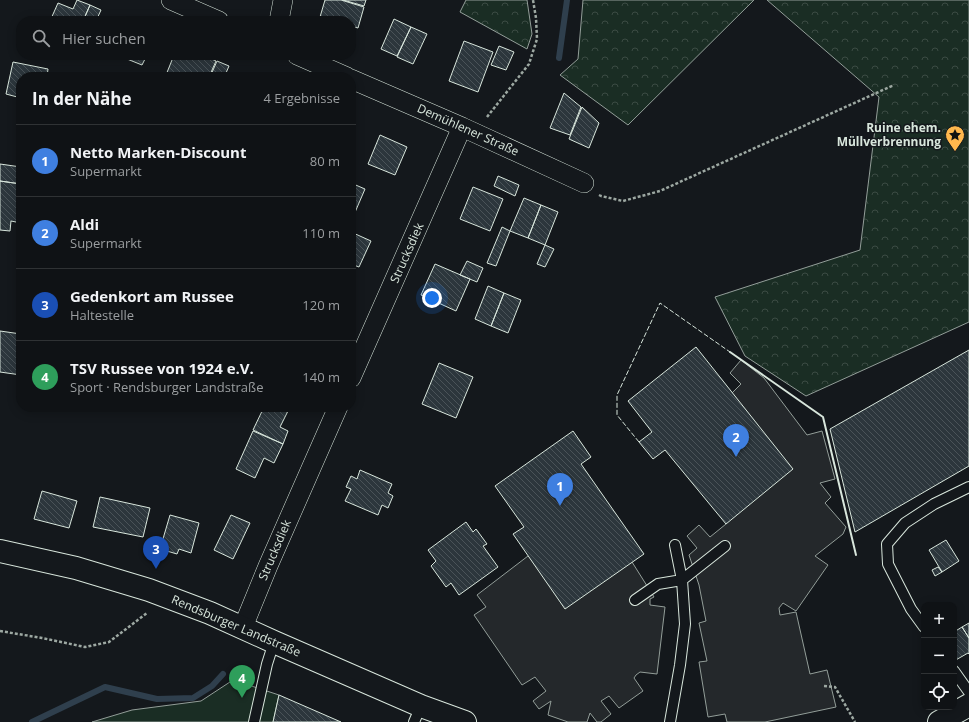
<!DOCTYPE html>
<html lang="de">
<head>
<meta charset="utf-8">
<style>
  :root { --surface:#0f1215; --page:#1d2022; --text:#f1f3f6; --muted:#9b9ea0; --line:#2f3234; --accent:#ffb74d }
  body { margin:0; font-family:"Open Sans",sans-serif; background:var(--page); color:var(--text) }
  .controls { position:absolute; right:12px; bottom:12px; display:grid; overflow:hidden; border-radius:8px; box-shadow:0 2px 10px #0003 }
  .controls button { width:36px; height:36px; display:grid; place-items:center; padding:0; border:0; border-bottom:1px solid var(--line); background:var(--surface); color:var(--text); font:20px sans-serif }
  .you { position:absolute; left:432px; top:298px; width:14px; height:14px; margin:-10px; border:3px solid #fff; border-radius:50%; background:#1a73e8; box-shadow:0 0 0 6px #1a73e833 }
  .badge { display:grid; place-items:center; width:26px; height:26px; border-radius:50%; background:var(--accent); color:#fff; font-size:13px; font-weight:700 }
  .pin { position:absolute; translate:-50% -33px; filter:drop-shadow(0 1px 2px #0008) }
  .pin::after { content:''; position:absolute; top:21px; width:14px; height:12px; background:inherit; clip-path:polygon(0 0,100% 0,50% 100%) }
  .list { margin:0; padding:0; list-style:none }
  h2 { display:flex; justify-content:space-between; align-items:center; height:52px; margin:0; padding:0 16px; font-size:17px }
  h2 small { font-size:13px; font-weight:400; color:var(--muted) }
  .list li { display:grid; grid-template-columns:26px 1fr auto; gap:12px; align-items:center; box-sizing:border-box; height:72px; padding:0 16px; border-top:1px solid var(--line) }
  .list b { display:block; font-size:15px; white-space:nowrap }
  .list p { margin:0; font-size:13px; white-space:nowrap; color:var(--muted) }
  .list em { font-size:13px; font-style:normal; color:var(--muted) }
  .icon { flex:none; width:22px; height:22px; fill:none; stroke:currentColor; stroke-width:2; stroke-linecap:round; stroke-linejoin:round }
  .map { position:relative; flex:none; width:969px; height:722px; overflow:hidden }
  .search { position:absolute; background:var(--surface); box-shadow:0 2px 10px #0003; left:16px; top:16px; width:340px; height:44px; display:flex; align-items:center; gap:10px; box-sizing:border-box; padding:0 14px; border-radius:16px; color:var(--muted); font-size:15px }
  .panel { position:absolute; background:var(--surface); box-shadow:0 2px 10px #0003; left:16px; top:72px; width:340px; height:340px; border-radius:16px }
  .map>svg:first-child { display:block }
  .forest { fill:url(#forest-crowns); stroke:#939e99 }
  .pitch { fill:#1a2d24; stroke:#939e99 }
  .parking { fill:#24282b; stroke:#939e99 }
  .lines { fill:none; stroke-linecap:round; stroke-linejoin:round }
  .stream { stroke:#2f3f4d; stroke-width:6 }
  .building { fill:url(#building-back-hatch); stroke:#d8e6dc }
  .lane-casing { stroke:#d8e6dc; stroke-width:12 }
  .street-casing { stroke:#d8e6dc; stroke-width:20 }
  .secondary-casing { stroke:#d8e6dc; stroke-width:24 }
  .path { stroke:#9da8a2; stroke-width:2.5; stroke-dasharray:3 2; stroke-linecap:butt }
  .lane { stroke:#14181c; stroke-width:10 }
  .street { stroke:#14181c; stroke-width:19 }
  .secondary { stroke:#14181c; stroke-width:22 }
  .fence { stroke:#d8e6dc; stroke-width:1; stroke-dasharray:5 2; stroke-linecap:butt }
  .wall { stroke:#d8e6dc; stroke-width:2 }
  .labels { text-anchor:middle; stroke-width:3; stroke-linejoin:round; paint-order:stroke }
  .poi-label { font-size:12px; font-weight:bold; fill:#d8e6dc; stroke:#14181c; text-anchor:end }
  .street-label { font-size:12px; fill:#d8e6dc; stroke:#14181c }
</style>
</head>
<body>
<div class="map">
<svg width="969" height="722" viewBox="0 0 969 722">
  <defs>
    <pattern id="forest-crowns" width="20" height="18" patternUnits="userSpaceOnUse"><rect width="20" height="18" fill="#1a2d24"/><path d="M2 6a3 3 0 1 1 6 0M12 15a3 3 0 1 1 6 0" fill="none" stroke="#3b4b43"/></pattern>
    <pattern id="building-back-hatch" width="6" height="6" patternUnits="userSpaceOnUse"><rect width="6" height="6" fill="#2c363c"/><path d="M-1 5l2 2M0 0l6 6M5-1l2 2" fill="none" stroke="#4a5358"/></pattern>
  </defs>
  <rect width="100%" height="100%" fill="#14181c"/>
  <path class="forest" d="M466,0H527L532,34L527,49L460,12Z
    M583,0H754L628,125L560,75L578,59Z
    M767,0H969V322L806,396L745,356L715,297L860,250L879,97Z"/>
  <path class="pitch" d="M233,680L279,695L273,722H92L132,710L201,701Z"/>
  <path class="parking" d="M741,360L764,378L807,435L822,431L835,479L820,483L831,497L825,503L846,527L843,534L815,556L828,565L796,611L783,603L779,608L780,615L796,612L810,674L827,670L836,707L765,722H727L725,714L708,717L699,662L707,661L699,623L706,621L699,585L689,555L697,548L687,536L699,525L710,537L726,524L732,393L741,384L730,373Z
    M528,556L632,562L654,597L650,599V605L665,607L657,674L640,672L636,675L634,678L643,691L619,708L609,696L601,701L611,714L601,722H597L590,713L587,722H568L548,715L551,701L539,709L533,701L546,691L535,677L522,685L474,615L486,607L477,595Z"/>
  <g class="lines">
    <path class="stream" d="M559,58L567,0
      M32,722L105,687L157,699L193,698L212,686L223,674"/>
  </g>
  <path class="building" d="M77,0L90,5L83,21H50L58,3L73,9Z
    M325,0H341L364,7L358,28L351,26V21H335L320,17Z
    M343,0H366L364,6Z
    M90,5L101,10L96,21H83Z
    M394,19L411,27L397,56L381,49Z
    M411,27L427,34L413,64L397,57Z
    M464,41L493,52L478,92L449,81Z
    M499,46L514,52L506,70L491,65Z
    M117,55H147L142,65Z
    M174,55H203L216,61L209,77H171L166,75Z
    M217,61L229,66L226,73L233,75L232,77H210Z
    M13,62L48,69L47,77H21V98L6,94Z
    M564,93L581,107L570,135L550,128Z
    M582,107L599,123L589,148L569,139Z
    M380,135L407,147L395,175L368,164Z
    M0,164L21,167V184L0,181Z
    M498,176L519,185L515,196L494,186Z
    M0,181L21,184V223L11,221L10,231L0,230Z
    M351,183L365,189L353,217L351,216Z
    M473,187L503,199L490,231L460,219Z
    M524,198L541,205L528,238L510,231Z
    M541,205L558,212L545,245L528,238Z
    M502,227L510,231L496,266L487,263Z
    M351,232L371,241L359,267L351,264Z
    M545,245L554,249L545,267L537,264Z
    M467,261L483,268L477,282L460,275Z
    M435,264L470,279L456,311L421,295Z
    M488,286L504,293L491,326L475,319Z
    M504,293L521,300L508,333L491,326Z
    M0,331L21,334V375L0,372Z
    M696,347L793,469L726,524L665,450L653,459L639,442L652,432L628,401Z
    M969,350V466L855,532L830,429Z
    M439,363L473,377L456,418L422,404Z
    M264,407H290L280,427L288,431L283,444L253,430Z
    M253,431L283,444L274,463L264,458L255,478L236,469Z
    M573,431L591,457L581,464L644,554L565,609L513,534L524,527L495,486Z
    M360,470L392,484L388,493L393,496L388,508L382,505L378,515L345,501L351,489L346,487L351,476L357,479Z
    M42,491L77,501L69,528L34,519Z
    M100,497L150,508L143,537L93,527Z
    M170,515L199,523L191,553L179,549L177,554L160,549Z
    M231,515L250,523L233,559L214,550Z
    M466,522L473,532L476,529L487,544L483,546L498,567L459,595L451,583L446,587L431,566L436,561L428,550Z
    M946,540L959,561L942,572L929,550Z
    M938,567L942,572L935,576L932,570Z
    M969,623V638L962,627Z
    M962,627L969,638V654L968,653L954,661V632Z
    M279,695L341,722H273Z"/>
  <g class="lines">
    <g class="lane-casing">
      <path id="lane" d="M635,600L658,584L682,580L725,546
        M924,627L911,609L888,564L887,544L905,523L934,504L969,487
        M954,671L969,692
        M254,722L267,664L274,642
        M414,722L421,706
        M670,722L680,665L685,624L682,580L675,545"/>
    </g>
    <g class="street-casing">
      <path id="street" d="M171,0L219,21
        M279,21L283,0
        M297,55L347,77
        M351,79L462,127L584,183
        M351,378L462,127
        M243,627L268,566L338,407"/>
    </g>
    <g class="secondary-casing">
      <path id="secondary" d="M0,551L76,568L149,590L210,613L274,642L421,706L465,722
        M939,722L969,705"/>
    </g>
    <path class="path" d="M487,117L529,64L537,39L536,18L533,0
      M599,195L601,196L623,201L660,191L894,85
      M0,631L42,638L85,647L109,642L147,613
      M824,686L835,687L855,722"/>
    <use href="#lane" class="lane"/>
    <use href="#street" class="street"/>
    <use href="#secondary" class="secondary"/>
    <path class="fence" d="M639,442L617,415V395L660,303L730,352"/>
    <path class="wall" d="M730,352L823,417L856,555"/>
  </g>
  <defs>
    <g id="sight-pin" transform="scale(1)"><path d="M0 17L-7.5 6A9.5 9.5 0 1 1 7.5 6Z" fill="#ffb74d" stroke="#14181c"/><path d="M0-6L1.8-2.2L6-1.7L2.9 1.2L3.7 5.4L0 3.3L-3.7 5.4L-2.9 1.2L-6-1.7L-1.8-2.2Z" fill="#111"/></g>
  </defs>
  <g fill-rule="evenodd">
    <use href="#sight-pin" x="955" y="135"/>
  </g>
  <g class="labels">
    <g class="poi-label">
      <text x="941" y="132">Ruine ehem.<tspan x="941" dy="14">Müllverbrennung</tspan></text>
    </g>
    <g class="street-label">
      <text transform="translate(468 130) rotate(24)" y="4">Demühlener Straße</text>
      <text transform="translate(407 253) rotate(-66)" y="4">Strucksdiek</text>
      <text transform="translate(275 550) rotate(-67)" y="4">Strucksdiek</text>
      <text transform="translate(236 626) rotate(23)" y="4">Rendsburger Landstraße</text>
    </g>
  </g>
</svg>
<div class="controls">
<button>+</button>
<button>−</button>
<button><svg class="icon" aria-label="locate" viewBox="0 0 24 24"><circle cx="12" cy="12" r="6"/><path d="M12 2v4M12 18v4M2 12h4M18 12h4"/></svg></button>
</div>
<div class="you"></div>
<div class="pin badge" style="left:560px;top:506px;background:#3f7fe0">1</div>
<div class="pin badge" style="left:736px;top:457px;background:#3f7fe0">2</div>
<div class="pin badge" style="left:156px;top:569px;background:#1a4fb4">3</div>
<div class="pin badge" style="left:242px;top:698px;background:#2e9e5b">4</div>
<div class="search"><svg class="icon" aria-label="search" viewBox="0 0 24 24"><circle cx="10" cy="10" r="6"/><path d="M15 15l6 6"/></svg>Hier suchen</div>
<section class="panel">
<h2>In der Nähe<small>4 Ergebnisse</small></h2>
<ul class="list">
<li><span class="badge" style="background:#3f7fe0">1</span><div><b>Netto Marken-Discount</b><p>Supermarkt</p></div><em>80 m</em></li>
<li><span class="badge" style="background:#3f7fe0">2</span><div><b>Aldi</b><p>Supermarkt</p></div><em>110 m</em></li>
<li><span class="badge" style="background:#1a4fb4">3</span><div><b>Gedenkort am Russee</b><p>Haltestelle</p></div><em>120 m</em></li>
<li><span class="badge" style="background:#2e9e5b">4</span><div><b>TSV Russee von 1924 e.V.</b><p>Sport · Rendsburger Landstraße</p></div><em>140 m</em></li>
</ul>
</section>
</div>
</body>
</html>
